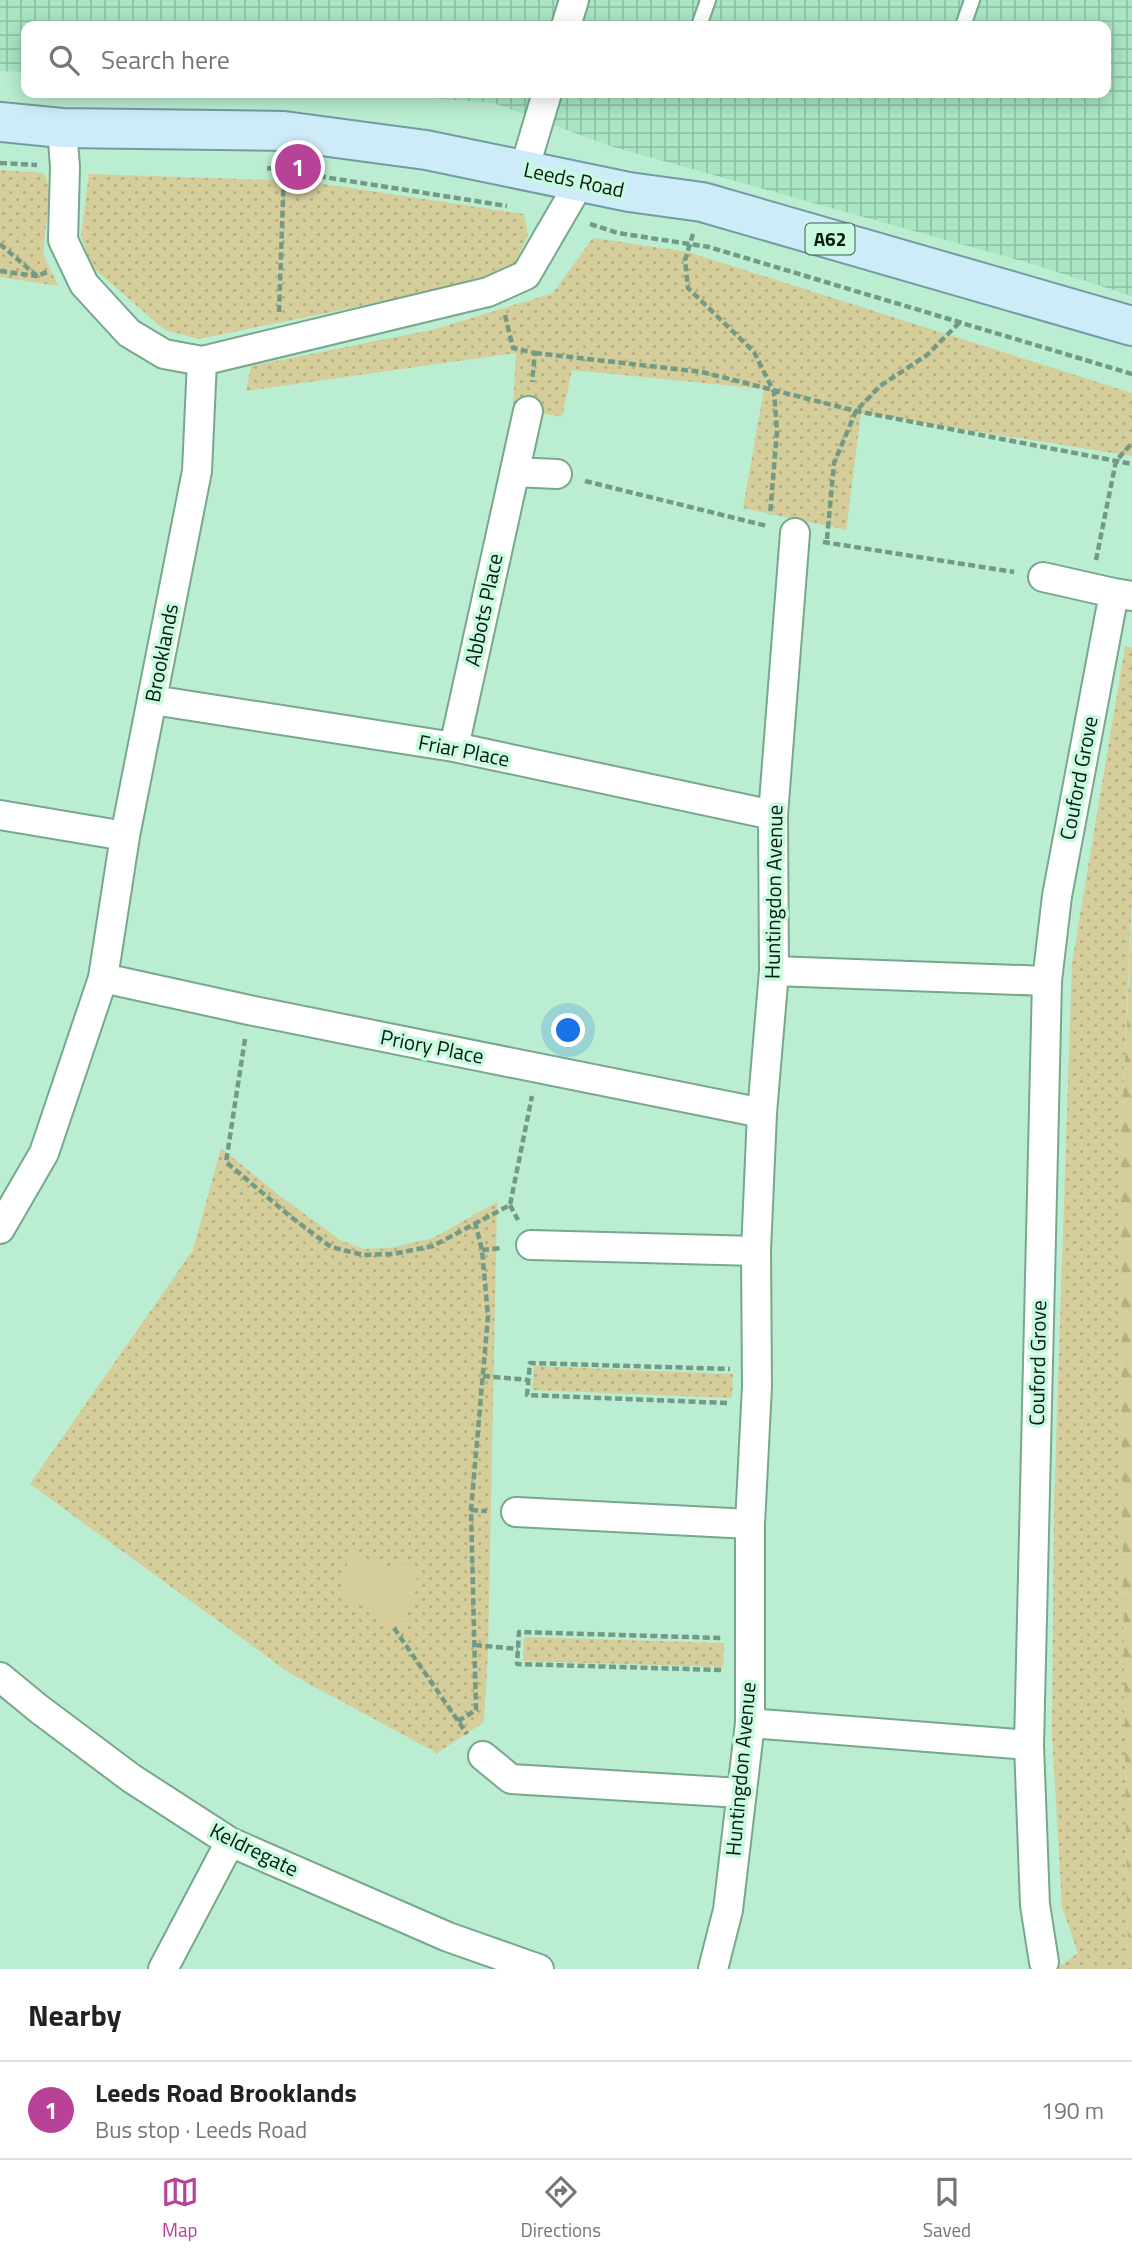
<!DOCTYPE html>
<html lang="en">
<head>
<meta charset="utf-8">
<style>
  :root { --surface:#fff; --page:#f2f2f2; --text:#222; --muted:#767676; --line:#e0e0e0; --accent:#b84298 }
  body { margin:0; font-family:"Titillium Web",sans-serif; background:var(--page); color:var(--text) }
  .you { position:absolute; left:569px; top:1031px; width:24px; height:24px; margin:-18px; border:5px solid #fff; border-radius:50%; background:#1a73e8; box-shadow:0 0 0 10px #1a73e833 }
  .badge { display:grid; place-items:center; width:46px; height:46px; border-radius:50%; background:var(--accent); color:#fff; font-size:23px; font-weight:700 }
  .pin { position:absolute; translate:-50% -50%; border:4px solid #fff; box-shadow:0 2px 7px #0006 }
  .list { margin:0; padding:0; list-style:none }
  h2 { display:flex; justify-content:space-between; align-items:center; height:91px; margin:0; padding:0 28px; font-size:30px }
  h2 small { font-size:23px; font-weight:400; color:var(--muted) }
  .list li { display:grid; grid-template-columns:46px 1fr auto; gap:21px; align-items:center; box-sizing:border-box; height:98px; padding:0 28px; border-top:2px solid var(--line) }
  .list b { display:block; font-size:26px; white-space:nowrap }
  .list p { margin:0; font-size:23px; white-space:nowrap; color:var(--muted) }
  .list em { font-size:23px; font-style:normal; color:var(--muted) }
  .icon { flex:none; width:38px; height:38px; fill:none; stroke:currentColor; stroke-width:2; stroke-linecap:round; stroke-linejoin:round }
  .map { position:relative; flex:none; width:1132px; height:1969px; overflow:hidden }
  .search { position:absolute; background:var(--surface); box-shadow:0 4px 18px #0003; left:21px; right:21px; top:21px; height:77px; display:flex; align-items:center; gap:18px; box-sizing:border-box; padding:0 24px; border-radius:14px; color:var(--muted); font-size:26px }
  .sheet { height:189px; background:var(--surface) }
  nav { display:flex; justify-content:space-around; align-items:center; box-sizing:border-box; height:98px; border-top:2px solid var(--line); background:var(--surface); font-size:19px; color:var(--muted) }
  nav a { display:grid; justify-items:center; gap:4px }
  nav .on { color:var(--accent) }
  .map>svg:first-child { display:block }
  .industrial { fill:url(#industrial-grid) }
  .grass { fill:url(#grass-dots) }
  .forest { fill:url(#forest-firs) }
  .green { fill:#d5cd9a }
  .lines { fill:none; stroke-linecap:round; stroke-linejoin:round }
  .service-casing { stroke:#77a88d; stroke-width:18 }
  .minor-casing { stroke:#77a88d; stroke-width:32 }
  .primary-casing { stroke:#739ba4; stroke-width:42 }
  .path { stroke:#739a85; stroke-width:4.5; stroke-dasharray:7 3.5; stroke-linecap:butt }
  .service { stroke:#fff; stroke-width:14 }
  .minor { stroke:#fff; stroke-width:28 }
  .primary { stroke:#cdecf7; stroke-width:38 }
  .labels { text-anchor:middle; stroke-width:7; stroke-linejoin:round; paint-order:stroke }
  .shield { fill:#c7fade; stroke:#415e4f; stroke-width:2 }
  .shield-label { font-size:19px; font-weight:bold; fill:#081b12 }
  .street-label { font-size:21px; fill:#081b12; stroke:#c7fade }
</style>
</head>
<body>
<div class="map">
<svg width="1132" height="1969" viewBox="0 0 1132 1969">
  <defs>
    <pattern id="industrial-grid" width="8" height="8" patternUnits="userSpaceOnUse" patternTransform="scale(1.75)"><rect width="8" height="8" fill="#a9e4c3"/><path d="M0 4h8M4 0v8" fill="none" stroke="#90c3a6"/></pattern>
    <pattern id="grass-dots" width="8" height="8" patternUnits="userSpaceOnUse" patternTransform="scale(1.75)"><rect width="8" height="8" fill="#d5cd9a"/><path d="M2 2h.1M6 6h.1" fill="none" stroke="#b5af84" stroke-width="1.8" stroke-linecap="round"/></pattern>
    <pattern id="forest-firs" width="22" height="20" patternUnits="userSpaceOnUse" patternTransform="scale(1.75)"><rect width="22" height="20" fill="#d5cd9a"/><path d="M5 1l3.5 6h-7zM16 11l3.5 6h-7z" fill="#b5af84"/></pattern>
  </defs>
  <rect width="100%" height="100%" fill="#baedd1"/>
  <path class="industrial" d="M0,0H1132V296L1032,264L610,146L494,103L360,93H1106V26H26V72L0,71Z"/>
  <path class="grass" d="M0,170L44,173L50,189L43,253L58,286L0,277Z
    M89,174L304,181L524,214L528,235L515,263L478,282L199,339L165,330L92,267L81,235Z
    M593,238L688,252L1132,393V456L861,413L846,530L743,508L764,389L572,370L562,417L513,408L516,353L246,391L251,366L436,329L553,293Z
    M1125,647H1132V896L1121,1137L1122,1508L1128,1969H1055L1078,1953L1062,1907L1052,1733L1054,1506L1072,963Z
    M221,1148L280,1196L340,1240L363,1249L390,1248L433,1238L497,1202L488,1651L484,1722L437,1753L291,1674L30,1484L193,1250Z
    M534,1366L733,1374L732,1398L532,1390Z
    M524,1637L724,1643L723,1667L523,1661Z"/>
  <path class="forest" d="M1132,920V1969H1128L1122,1508L1121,1137Z"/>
  <path class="green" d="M350,1553L387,1566L408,1563L417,1577L405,1621L391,1623L380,1618L374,1610L339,1598Z"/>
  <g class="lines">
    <g class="service-casing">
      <path id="service" d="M699,26L708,0
        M963,26L972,0"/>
    </g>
    <g class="minor-casing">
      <path id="minor" d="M566,26L574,0
        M62,128L65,167L63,240L84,284L129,333L164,354L202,361L488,292L526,275L580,182
        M524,170L547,93
        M515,472L557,474
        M1043,577L1114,593
        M153,700L454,747L773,815
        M454,747L528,411
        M0,815L125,836
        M774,971L1047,981
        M103,978L249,1010L762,1113
        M0,1229L44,1153L103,978L125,836L197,471L202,361
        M531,1245L756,1251
        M516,1512L750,1524
        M0,1677L39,1709L131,1778L230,1842L448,1937L539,1969
        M750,1723L1029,1745L1035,1905L1044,1962
        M1029,1745L1047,981L1057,896L1114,593L1132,596
        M483,1756L511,1779L741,1793
        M163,1969L230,1842
        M713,1969L728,1910L750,1723V1524L757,1386L756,1251L762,1113L774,971L773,815L795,533"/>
    </g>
    <g class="primary-casing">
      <path id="primary" d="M0,122L62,128L284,131L426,150L629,192L702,202L1132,326"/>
    </g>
    <path class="path" d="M0,163L37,165
      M267,168L507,206
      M590,224L618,233L709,247L1132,374
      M693,234L685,260L688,288L754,352L774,392L777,431L770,515
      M0,244L37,276L47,272
      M0,271L36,276
      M279,312L284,171
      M505,315L513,348L535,353L532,382
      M535,353L702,372L856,411L1132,464
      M585,481L767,526
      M827,539L834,463L856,411L880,386L927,355L961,321
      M823,542L1014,572
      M1096,560L1116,461L1132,443
      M245,1039L226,1162L291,1217L331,1247L363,1255L393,1254L433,1246L510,1205L532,1096
      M510,1205L518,1220
      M482,1250L502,1248
      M483,1376L529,1380
      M727,1403L527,1395L530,1363L730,1369
      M471,1510L487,1511
      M394,1628L467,1734
      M475,1645L518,1649
      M721,1670L517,1664L519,1632L722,1638
      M458,1721L476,1710L471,1510L488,1316L482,1250L475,1222"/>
    <use href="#service" class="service"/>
    <use href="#minor" class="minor"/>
    <use href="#primary" class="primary"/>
  </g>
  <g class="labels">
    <rect class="shield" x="805.5" y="223.5" width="49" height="31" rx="5"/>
    <g class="shield-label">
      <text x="830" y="246">A62</text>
    </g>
    <g class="street-label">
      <text transform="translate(574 180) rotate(12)" y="7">Leeds Road</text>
      <text transform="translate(484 610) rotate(-78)" y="7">Abbots Place</text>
      <text transform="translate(162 653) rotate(-79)" y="7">Brooklands</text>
      <text transform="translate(464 751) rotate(11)" y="7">Friar Place</text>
      <text transform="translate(1079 778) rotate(-79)" y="7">Couford Grove</text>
      <text transform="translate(774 892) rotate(-89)" y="7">Huntingdon Avenue</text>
      <text transform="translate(432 1047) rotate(11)" y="7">Priory Place</text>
      <text transform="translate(1038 1363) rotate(-89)" y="7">Couford Grove</text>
      <text transform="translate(741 1769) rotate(-85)" y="7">Huntingdon Avenue</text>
      <text transform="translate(254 1850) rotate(26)" y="7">Keldregate</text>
    </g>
  </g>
</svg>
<div class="you"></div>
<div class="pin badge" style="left:298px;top:167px">1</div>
<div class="search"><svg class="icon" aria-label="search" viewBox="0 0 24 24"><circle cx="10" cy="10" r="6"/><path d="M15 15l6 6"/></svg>Search here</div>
</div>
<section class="sheet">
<h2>Nearby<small></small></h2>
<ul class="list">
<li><span class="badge">1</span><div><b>Leeds Road Brooklands</b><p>Bus stop · Leeds Road</p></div><em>190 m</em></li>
</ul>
</section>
<nav>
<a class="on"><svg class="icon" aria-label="map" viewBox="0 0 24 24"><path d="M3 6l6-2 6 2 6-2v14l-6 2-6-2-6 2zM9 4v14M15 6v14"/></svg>Map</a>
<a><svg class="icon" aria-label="directions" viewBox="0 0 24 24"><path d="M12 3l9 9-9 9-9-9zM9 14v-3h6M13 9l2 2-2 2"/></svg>Directions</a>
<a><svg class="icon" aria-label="saved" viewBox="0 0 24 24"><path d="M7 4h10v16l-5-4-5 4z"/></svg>Saved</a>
</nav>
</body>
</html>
